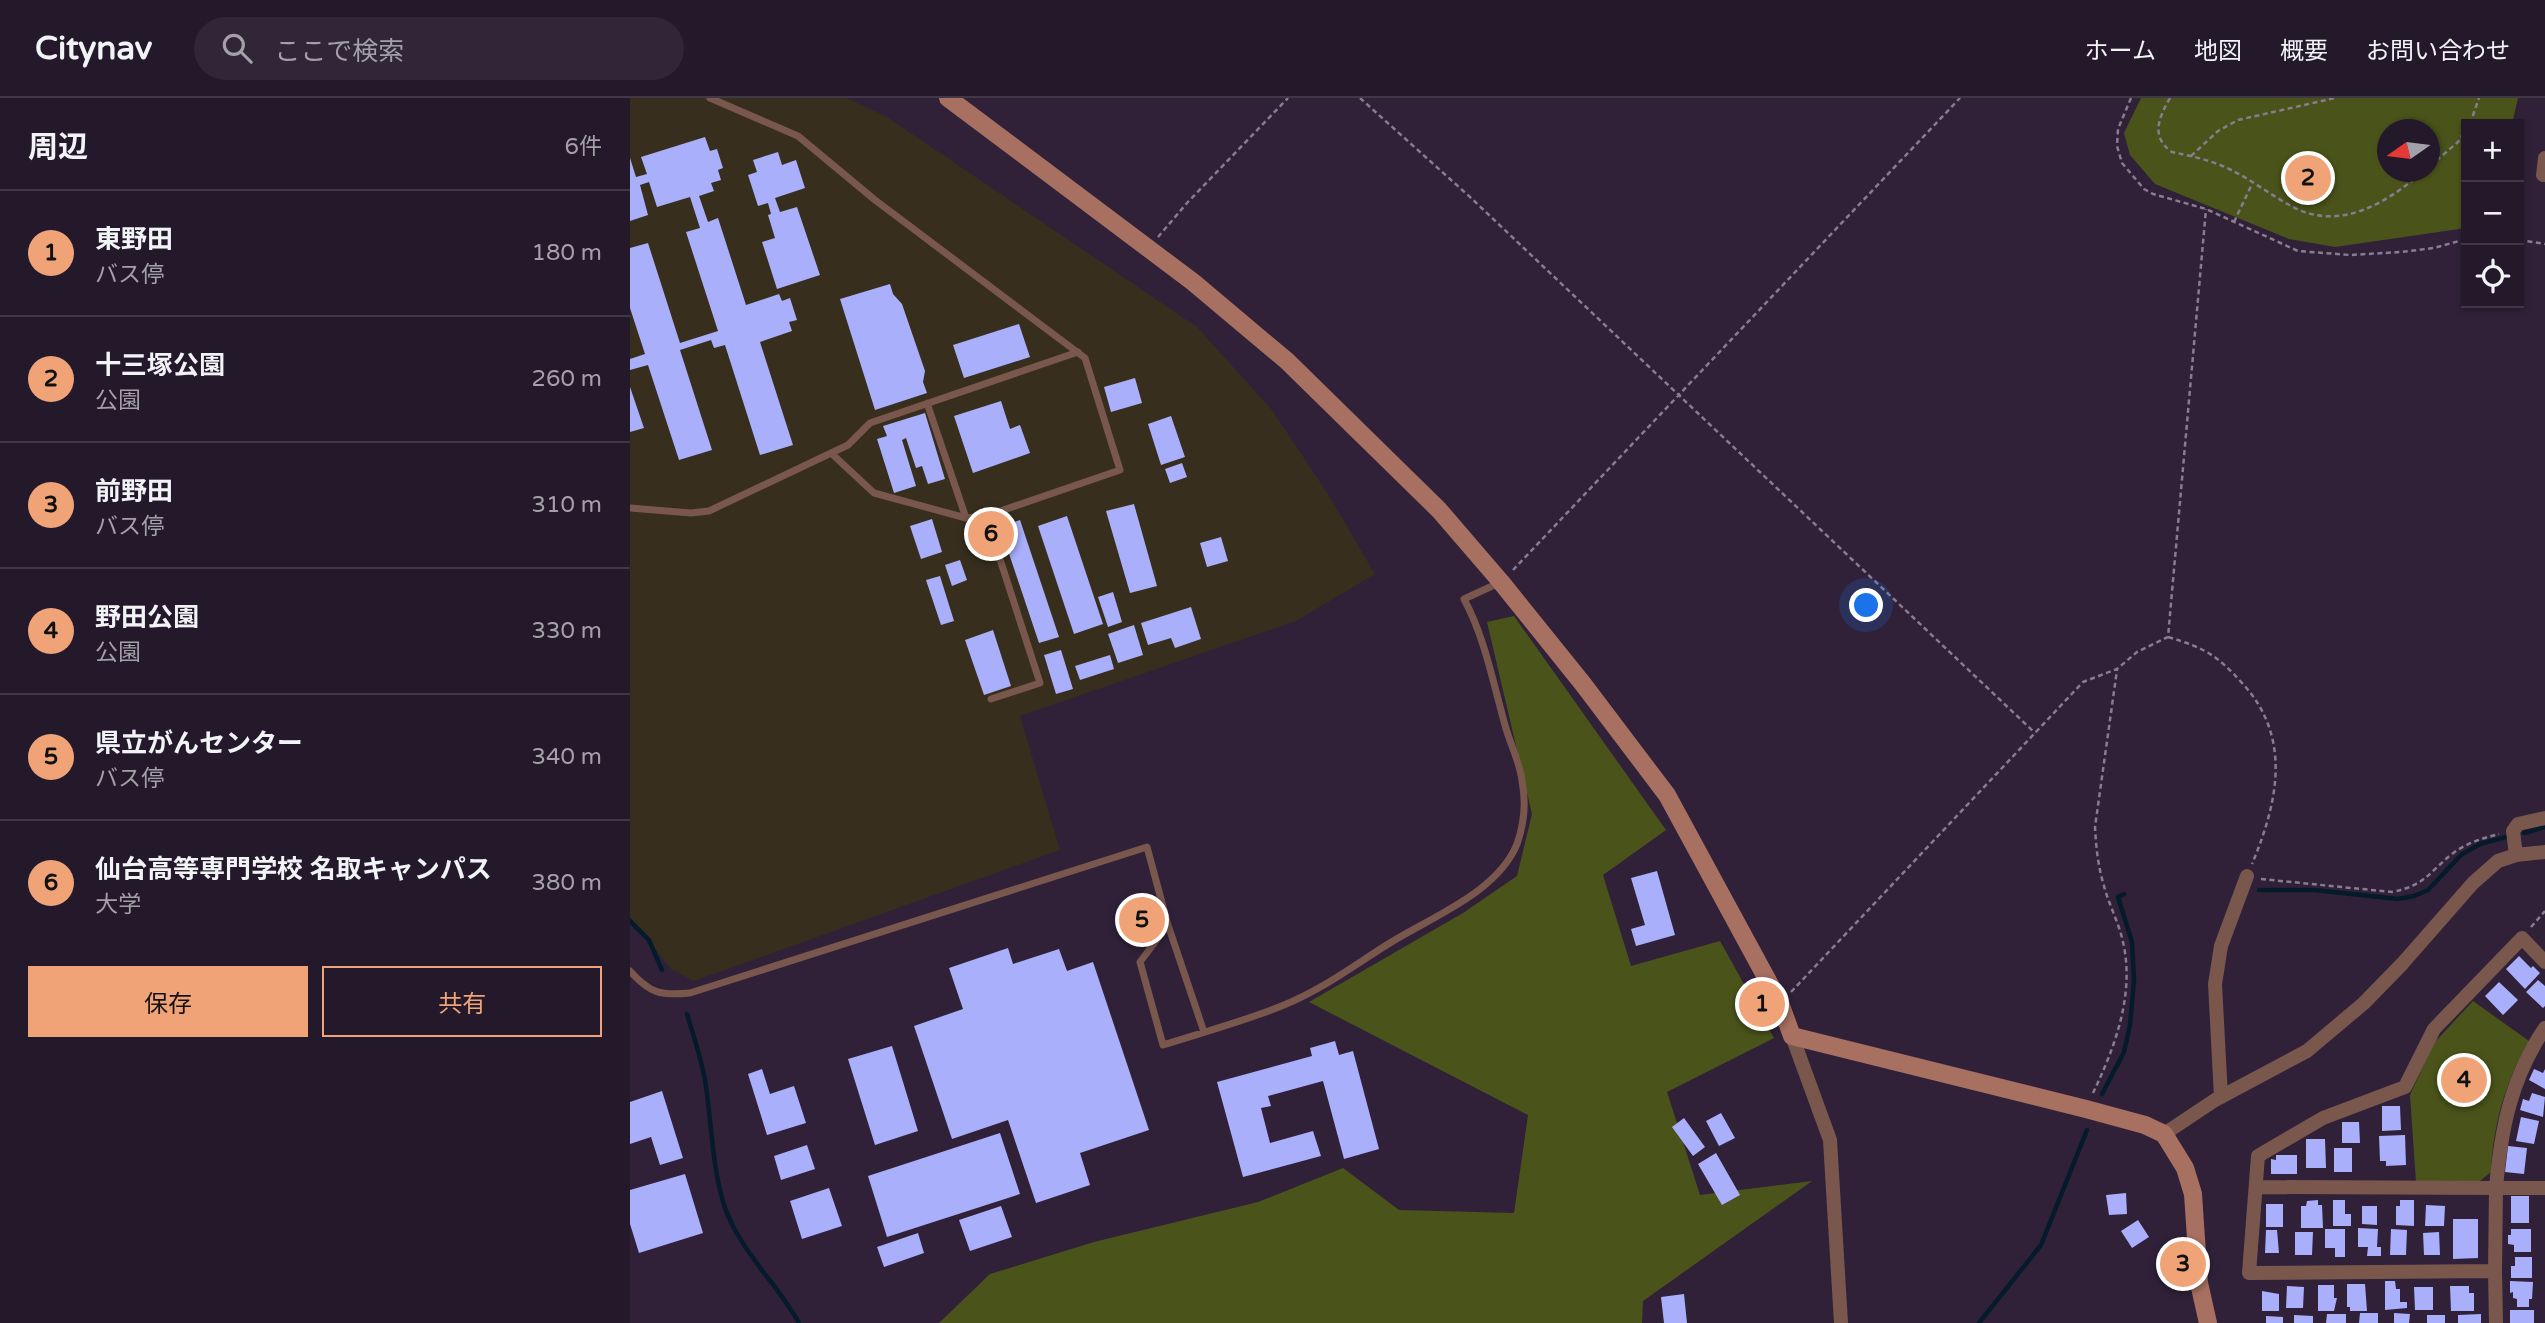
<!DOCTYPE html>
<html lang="ja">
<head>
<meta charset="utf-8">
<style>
  :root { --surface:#24192b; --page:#302637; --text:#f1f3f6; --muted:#a3a0a9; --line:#413847; --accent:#efa377 }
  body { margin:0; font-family:"Varela Round","Noto Sans JP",sans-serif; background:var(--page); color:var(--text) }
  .controls { position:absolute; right:21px; top:21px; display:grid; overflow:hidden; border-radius:0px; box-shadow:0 2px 5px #0004 }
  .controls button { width:63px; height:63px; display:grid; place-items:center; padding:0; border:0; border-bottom:2px solid var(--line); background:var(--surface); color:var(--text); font:35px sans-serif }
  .compass { position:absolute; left:1747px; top:21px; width:63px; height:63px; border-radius:50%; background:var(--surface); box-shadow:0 2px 5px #0004; rotate:256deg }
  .you { position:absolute; left:1237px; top:508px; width:24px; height:24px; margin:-18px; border:5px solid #fff; border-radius:50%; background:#1a73e8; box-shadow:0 0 0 10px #1a73e833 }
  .badge { display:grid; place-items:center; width:46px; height:46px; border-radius:50%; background:var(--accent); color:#111; font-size:23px; font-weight:700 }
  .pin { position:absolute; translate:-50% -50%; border:4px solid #fff; box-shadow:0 2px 7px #0006 }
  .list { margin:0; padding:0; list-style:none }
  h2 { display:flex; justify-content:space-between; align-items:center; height:91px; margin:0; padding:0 28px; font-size:30px }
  h2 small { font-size:23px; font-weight:400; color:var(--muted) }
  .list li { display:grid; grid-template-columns:46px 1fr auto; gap:21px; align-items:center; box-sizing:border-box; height:126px; padding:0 28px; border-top:2px solid var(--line) }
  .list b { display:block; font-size:26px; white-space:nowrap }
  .list p { margin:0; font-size:23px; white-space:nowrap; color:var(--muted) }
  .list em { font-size:23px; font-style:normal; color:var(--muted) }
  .actions { display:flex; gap:14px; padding:21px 28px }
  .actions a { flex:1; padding:16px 0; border:2px solid var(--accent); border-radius:0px; text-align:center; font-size:24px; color:var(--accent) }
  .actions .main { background:var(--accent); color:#111 }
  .icon { flex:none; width:38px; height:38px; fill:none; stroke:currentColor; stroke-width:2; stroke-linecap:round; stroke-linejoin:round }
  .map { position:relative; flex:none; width:1915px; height:1225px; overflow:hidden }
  header { display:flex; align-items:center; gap:42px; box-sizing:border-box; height:98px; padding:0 35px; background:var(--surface); border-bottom:2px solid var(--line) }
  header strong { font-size:33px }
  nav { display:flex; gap:38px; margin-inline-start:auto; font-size:24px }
  .search { width:490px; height:63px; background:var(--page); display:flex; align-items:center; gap:18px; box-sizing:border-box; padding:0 24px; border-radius:38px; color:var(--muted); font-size:26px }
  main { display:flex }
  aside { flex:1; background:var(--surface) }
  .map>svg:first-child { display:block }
  .education { fill:#372e1e }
  .green { fill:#4a541a; fill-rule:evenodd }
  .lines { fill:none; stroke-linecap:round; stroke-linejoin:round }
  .stream { stroke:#051a2b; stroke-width:4.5 }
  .building { fill:#a9affb }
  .path { stroke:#887c90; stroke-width:2.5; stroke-dasharray:5 3.5; stroke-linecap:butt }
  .lane { stroke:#79574d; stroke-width:7 }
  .street { stroke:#79574d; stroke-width:14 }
  .secondary { stroke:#a77061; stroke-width:18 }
</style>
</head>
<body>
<header>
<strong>Citynav</strong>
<div class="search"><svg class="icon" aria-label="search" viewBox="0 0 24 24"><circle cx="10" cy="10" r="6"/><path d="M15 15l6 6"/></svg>ここで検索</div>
<nav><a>ホーム</a><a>地図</a><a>概要</a><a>お問い合わせ</a></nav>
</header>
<main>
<aside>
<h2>周辺<small>6件</small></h2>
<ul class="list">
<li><span class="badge">1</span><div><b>東野田</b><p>バス停</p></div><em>180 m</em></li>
<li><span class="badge">2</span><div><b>十三塚公園</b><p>公園</p></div><em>260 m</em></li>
<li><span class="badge">3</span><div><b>前野田</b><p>バス停</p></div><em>310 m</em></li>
<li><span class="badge">4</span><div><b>野田公園</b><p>公園</p></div><em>330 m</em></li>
<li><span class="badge">5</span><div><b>県立がんセンター</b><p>バス停</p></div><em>340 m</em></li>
<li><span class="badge">6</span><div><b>仙台高等専門学校 名取キャンパス</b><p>大学</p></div><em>380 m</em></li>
</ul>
<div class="actions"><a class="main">保存</a><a>共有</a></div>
</aside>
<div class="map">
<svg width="1915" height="1225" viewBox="0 0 1915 1225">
  <rect width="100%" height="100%" fill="#302139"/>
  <path class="education" d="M0,0H217L257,19L567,229L642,312L698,396L745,476L666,523L390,618L430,752L64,883L41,871L0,819Z"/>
  <path class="green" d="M1511,0H1888L1882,26H1836V130L1705,149L1659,141L1525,86L1500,57L1494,35ZM1758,32H1800V74H1758Z
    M884,518L1036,732L973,777L1001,868L1090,843L1144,940L1037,994L1070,1097L1182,1083L1013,1203L1012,1225H309L360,1176L464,1144L628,1104L713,1070L769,1112L884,1115L898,1017L679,904L833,815L887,778L902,716L857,524Z
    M1843,903L1899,943C1875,984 1863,1028 1861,1074L1850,1083L1786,1084L1780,997L1804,945Z"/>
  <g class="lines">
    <path class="stream" d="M1894,735L1915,729
      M1629,792H1684L1768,801L1784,798L1798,792L1831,757L1850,746L1876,739
      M0,823L19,842L32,872
      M57,916C64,940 73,965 76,989C82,1029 82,1068 94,1107C109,1152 146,1184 169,1225
      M1472,996L1494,954L1500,927L1504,882L1502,844L1488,799L1494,796
      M1349,1225L1411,1147L1457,1032"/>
  </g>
  <path class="building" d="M75,39L80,53L87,51L93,70L88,72L91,82L81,85L84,93L69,98L78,124L88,120L116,207L149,196L152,203L160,200L167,222L159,224L162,233L130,244L163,347L130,357L95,247L84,250L81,242L50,252L82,352L49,362L18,267L0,272V261L15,256L0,210V150L18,145L50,245L88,233L56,134L70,130L60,99L27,109L19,84L10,87L18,117L0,123V60L6,79L17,76L11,59Z
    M148,54L152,67L166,62L175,90L145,100L150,114L167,109L190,177L147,191L132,144L145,140L138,117L141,116L138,105L128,108L118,77L127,74L123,62Z
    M260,186L263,196L272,206L295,273L293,284L297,295L245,312L210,201Z
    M389,226L400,259L334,280L323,247Z
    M505,280L512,305L481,314L474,289Z
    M0,289L14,330L0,334Z
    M371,303L380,331L390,327L400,355L343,375L324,318Z
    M295,315L315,381L298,386L292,368L286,370L276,340L272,342L286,388L264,395L247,341L257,338L253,328Z
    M541,318L555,359L531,367L518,326Z
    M552,365L557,379L540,385L535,371Z
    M504,406L527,488L500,495L476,413Z
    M437,418L473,526L444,536L408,428Z
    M302,421L312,454L291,461L280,428Z
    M390,422L429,539L409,545L370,429Z
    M591,439L598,463L577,469L570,445Z
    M330,462L337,482L322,488L315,467Z
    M310,478L324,523L311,527L296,482Z
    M483,494L492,524L478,529L468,499Z
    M561,509L571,541L545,550L541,540L518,547L511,525Z
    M504,527L513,557L488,565L478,536Z
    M363,532L381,588L354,597L335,542Z
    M431,552L443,591L426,596L414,557Z
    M480,557L484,571L450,582L445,568Z
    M1027,773L1045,837L1006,848L1001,831L1015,827L1001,780Z
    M378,850L383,866L429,851L437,873L463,864L519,1032L450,1055L460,1087L406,1105L378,1022L322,1041L284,928L333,911L319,870Z
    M1889,858L1901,870L1903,868L1910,875L1895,891L1876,871Z
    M1908,882L1915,888V908L1913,910L1896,894Z
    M1869,884L1888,902L1873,917L1855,898Z
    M705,943L709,957L723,953L749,1051L714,1061L693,983L638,998L641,1008L631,1010L640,1045L683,1033L691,1058L613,1079L587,984L682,958L680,950Z
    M262,948L288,1033L245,1047L218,961Z
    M132,971L140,996L164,988L176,1025L137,1037L118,976Z
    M1904,971L1913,975L1915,971V991L1899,982Z
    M32,993L53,1060L30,1067L21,1039L0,1046V1004Z
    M1902,995L1915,999L1913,1019L1890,1012L1893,1001L1899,1003Z
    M1752,1008H1770L1771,1032L1752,1033Z
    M1091,1015L1105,1040L1089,1048L1076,1023Z
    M1891,1019L1909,1023L1904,1046L1886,1043Z
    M1054,1020L1075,1049L1063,1058L1042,1029Z
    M1712,1024H1729L1730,1045H1712Z
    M370,1035L390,1096L257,1139L238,1078Z
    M1775,1037L1776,1067L1756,1068V1063H1750L1749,1038Z
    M1676,1041H1695L1696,1070H1676Z
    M177,1047L185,1071L151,1082L144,1058Z
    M1878,1048L1897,1050L1894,1076L1875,1074Z
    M1704,1050H1722V1074H1704Z
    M1086,1055L1110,1097L1092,1107L1068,1066Z
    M1646,1057H1667V1076H1641V1061L1646,1062Z
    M55,1076L73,1135L9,1155L0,1126V1092Z
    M199,1090L212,1128L172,1141L160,1103Z
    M1496,1095L1497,1116L1479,1117L1476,1097Z
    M1881,1098H1899V1125H1881Z
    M1688,1102V1107H1692L1693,1130H1671V1108H1676L1677,1103Z
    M1703,1102H1715V1116H1721V1128H1703Z
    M1770,1102H1784V1128L1766,1127V1108H1770Z
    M1636,1106H1653V1129H1636Z
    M1796,1107L1815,1108L1814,1128H1795Z
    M371,1108L382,1139L340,1153L329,1122Z
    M1732,1108H1747V1127L1732,1126Z
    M1823,1121H1848V1160L1823,1161Z
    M1508,1122L1519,1139L1502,1150L1491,1133Z
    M1728,1130L1748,1131L1747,1149H1751V1158H1737L1738,1149H1728Z
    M1695,1131H1715V1159H1705V1150H1695Z
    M1761,1131L1777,1132L1776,1157H1760Z
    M1881,1131H1901V1154H1884V1147L1878,1146V1137H1881Z
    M1636,1132H1647L1649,1155H1635Z
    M1665,1134H1683L1682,1157H1665Z
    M1809,1134L1810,1157H1794L1793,1135Z
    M288,1135L294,1155L254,1169L247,1149Z
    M1885,1159H1902V1180H1881V1168H1885Z
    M1755,1183H1765L1766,1191H1770V1204H1777V1210L1755,1212Z
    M1880,1183L1903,1184L1902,1201H1899V1209H1887V1201L1883,1200V1194L1880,1195Z
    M1717,1186H1735L1737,1213H1720V1209H1717Z
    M1688,1187H1704V1200H1707L1704,1213H1688Z
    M1657,1188L1674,1189L1673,1210H1656Z
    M1820,1188H1839V1195H1844V1213H1821Z
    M1784,1189H1803V1212H1785Z
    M1632,1193L1649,1196V1213H1632Z
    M1054,1196L1057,1225H1034L1031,1199Z
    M1880,1212H1904V1225H1880Z
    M1730,1215H1748V1225H1729Z
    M1764,1215L1780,1216L1779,1225H1764Z
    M1697,1216H1716V1225H1696Z
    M1851,1216V1225H1828V1217Z
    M1664,1217L1683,1218V1225H1664Z
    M1797,1217H1815V1225H1797Z
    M1636,1218L1653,1219V1225H1636Z"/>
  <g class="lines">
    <path class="path" d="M730,0L840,99L1405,635
      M1501,0L1488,31L1487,48L1492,65L1514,91L1523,96L1576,111L1668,153L1720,157L1771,154L1804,150L1836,141
      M1540,0C1529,19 1520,39 1542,54C1561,58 1581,62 1599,71C1619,80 1642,98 1663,109C1711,134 1757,104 1793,74
      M1840,26L1849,0
      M1561,58L1588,33L1608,22L1705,0
      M1800,68L1828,44L1836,31
      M1604,124L1622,86
      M528,139L557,105L658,0
      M1889,142L1915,146
      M883,472L1330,0
      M1538,539C1575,550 1587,557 1613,586C1662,640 1648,704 1622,766
      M1631,781L1762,794C1796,787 1798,775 1822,756C1836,745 1853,740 1869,736
      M1901,829L1915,813
      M1161,894L1453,584L1487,571L1507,554L1538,539L1576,111
      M1463,995C1485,949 1505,896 1493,844C1489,825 1479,807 1474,788C1468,768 1466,749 1465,729L1487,572"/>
    <path class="lane" d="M80,0L168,38L245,102L455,260L490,372L356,418L410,585L361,601
      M297,305L336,420
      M201,355L244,395L336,420L356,418
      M0,410L61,415L79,413L218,347L240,325L448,254
      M538,827L574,934
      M0,873C20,895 30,898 60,895L517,749L538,827L510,864L533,947C574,934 615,923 654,907C691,892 722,869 755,848C796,821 867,796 887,746C894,726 896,703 892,683C890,664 880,646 875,627C863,585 855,540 834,501L871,484"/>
    <path class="street" d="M1915,60L1913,77H1915
      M1886,757L1915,754
      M1915,864L1892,840L1804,931L1775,989L1693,1020L1628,1058L1619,1175L1865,1173L1866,1090H1915
      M1162,938L1200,1042L1211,1225
      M1591,999L1585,886L1591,848L1617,778
      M1534,1036L1585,1002L1677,953L1734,905L1772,866L1843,785L1868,763L1886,757L1883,733L1888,726L1915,720
      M1627,1089L1866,1090C1871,1031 1881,980 1915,930
      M1865,1173L1866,1225"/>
    <path class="secondary" d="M318,0L563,184L657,263L809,412L871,484L953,586L1037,697L1150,905L1162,938L1456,1011L1515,1027L1534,1036L1555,1070L1563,1096L1569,1185L1578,1225"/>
  </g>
</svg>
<div class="controls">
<button>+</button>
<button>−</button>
<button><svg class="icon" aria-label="locate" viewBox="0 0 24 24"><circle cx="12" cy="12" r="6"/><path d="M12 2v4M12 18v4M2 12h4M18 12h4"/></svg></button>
</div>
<svg class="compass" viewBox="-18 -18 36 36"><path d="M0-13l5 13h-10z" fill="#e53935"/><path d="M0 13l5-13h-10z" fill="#a3a0a9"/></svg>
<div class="you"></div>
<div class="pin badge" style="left:1132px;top:906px">1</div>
<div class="pin badge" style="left:1678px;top:80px">2</div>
<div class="pin badge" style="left:1553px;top:1166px">3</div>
<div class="pin badge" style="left:1834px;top:982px">4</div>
<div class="pin badge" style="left:512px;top:822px">5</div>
<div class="pin badge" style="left:361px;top:436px">6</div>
</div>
</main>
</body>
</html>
